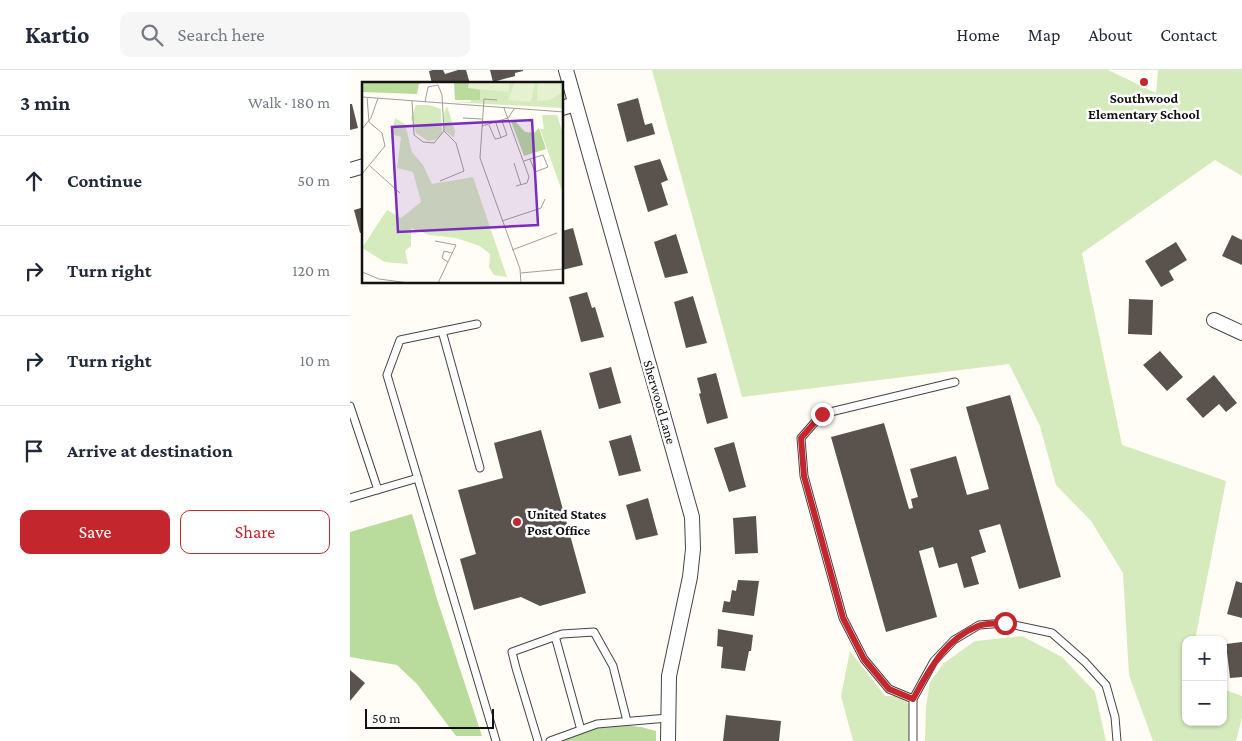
<!DOCTYPE html>
<html lang="en">
<head>
<meta charset="utf-8">
<style>
  :root { --surface:#fff; --page:#f6f6f7; --text:#1f2937; --muted:#747a83; --line:#e0e1e3; --accent:#c4262e }
  body { margin:0; font-family:"Crimson Pro",serif; background:var(--page); color:var(--text) }
  .controls { position:absolute; right:15px; bottom:15px; display:grid; overflow:hidden; border-radius:10px; box-shadow:0 1px 4px #0004 }
  .controls button { width:45px; height:45px; display:grid; place-items:center; padding:0; border:0; border-bottom:1px solid var(--line); background:var(--surface); color:var(--text); font:25px sans-serif }
  .scale { position:absolute; left:15px; bottom:12px; width:129px; box-sizing:border-box; padding-left:5px; border:2px solid #111; border-top:0; font-size:14px; line-height:18px; white-space:nowrap; color:#111; -webkit-text-stroke:4px #fff; paint-order:stroke }
  .stop { position:absolute; width:15px; height:15px; margin:-11px; border:4px solid #c4262e; border-radius:50%; background:#fff }
  .stop.end { background:#c4262e; border-color:#fff; box-shadow:0 1px 5px #0008 }
  .list { margin:0; padding:0; list-style:none }
  h2 { display:flex; justify-content:space-between; align-items:center; height:65px; margin:0; padding:0 20px; font-size:21px }
  h2 small { font-size:16px; font-weight:400; color:var(--muted) }
  .list li { display:grid; grid-template-columns:32px 1fr auto; gap:15px; align-items:center; box-sizing:border-box; height:90px; padding:0 20px; border-top:1px solid var(--line) }
  .list b { display:block; font-size:19px; white-space:nowrap }
  .list em { font-size:16px; font-style:normal; color:var(--muted) }
  .actions { display:flex; gap:10px; padding:15px 20px }
  .actions a { flex:1; padding:11px 0; border:1px solid var(--accent); border-radius:10px; text-align:center; font-size:18px; color:var(--accent) }
  .actions .main { background:var(--accent); color:#fff }
  .icon { flex:none; width:28px; height:28px; fill:none; stroke:currentColor; stroke-width:2; stroke-linecap:round; stroke-linejoin:round }
  .map { position:relative; flex:none; width:892px; height:671px; overflow:hidden }
  header { display:flex; align-items:center; gap:30px; box-sizing:border-box; height:70px; padding:0 25px; background:var(--surface); border-bottom:1px solid var(--line) }
  header strong { font-size:24px }
  nav { display:flex; gap:28px; margin-inline-start:auto; font-size:18px }
  .search { width:350px; height:45px; background:var(--page); display:flex; align-items:center; gap:12px; box-sizing:border-box; padding:0 18px; border-radius:10px; color:var(--muted); font-size:19px }
  main { display:flex }
  aside { flex:1; background:var(--surface) }
  .map>svg:first-child { display:block }
  .green { fill:#d5ebbd }
  .forest { fill:#b9dc9c }
  .building { fill:#5a524d }
  .lines { fill:none; stroke-linecap:round; stroke-linejoin:round }
  .lane-casing { stroke:#444; stroke-width:9 }
  .street-casing { stroke:#444; stroke-width:16 }
  .lane { stroke:#fff; stroke-width:7 }
  .street { stroke:#fff; stroke-width:14 }
  .route { stroke:#c4262e; stroke-width:6 }
  .poi-dot { fill:#c4262e; stroke:#fff; stroke-width:2 }
  .labels { text-anchor:middle; stroke-width:5; stroke-linejoin:round; paint-order:stroke }
  .poi-label { font-size:14px; font-weight:bold; fill:#111; stroke:#fff }
  .street-label { font-size:14px; fill:#111; stroke:#fff }
  .inset-road { fill:none; stroke:#a09f9a; stroke-width:1 }
  .view { fill:#7b2cbf; fill-opacity:0.15; stroke:#7b2cbf; stroke-width:2.5 }
  .inset-edge { fill:none; stroke:#111; stroke-width:2.5 }
</style>
</head>
<body>
<header>
<strong>Kartio</strong>
<div class="search"><svg class="icon" aria-label="search" viewBox="0 0 24 24"><circle cx="10" cy="10" r="6"/><path d="M15 15l6 6"/></svg>Search here</div>
<nav><a>Home</a><a>Map</a><a>About</a><a>Contact</a></nav>
</header>
<main>
<aside>
<h2>3 min<small>Walk · 180 m</small></h2>
<ul class="list">
<li><svg class="icon" aria-label="ahead" viewBox="0 0 24 24"><path d="M12 20V5M6 11l6-6 6 6"/></svg><div><b>Continue</b></div><em>50 m</em></li>
<li><svg class="icon" aria-label="right" viewBox="0 0 24 24"><path d="M7 20v-9h11M14 6l5 5-5 5"/></svg><div><b>Turn right</b></div><em>120 m</em></li>
<li><svg class="icon" aria-label="right" viewBox="0 0 24 24"><path d="M7 20v-9h11M14 6l5 5-5 5"/></svg><div><b>Turn right</b></div><em>10 m</em></li>
<li><svg class="icon" aria-label="arrive" viewBox="0 0 24 24"><path d="M6 21V4h12l-3 4 3 4H6"/></svg><div><b>Arrive at destination</b></div></li>
</ul>
<div class="actions"><a class="main">Save</a><a>Share</a></div>
</aside>
<div class="map">
<svg width="892" height="671" viewBox="0 0 892 671">
  <rect width="100%" height="100%" fill="#fffdf5"/>
  <path class="green" d="M302,0H758L806,23L808,0H892V106L865,90L732,183L772,375L876,411L845,570H836V652H873V619L892,626V647L886,671H803L779,605L773,503L741,451L706,415L690,356L659,294L392,327Z
    M672,566L712,587L745,622L756,671H575L576,636L580,612L594,593L625,571Z
    M500,581L535,626H550L560,636L559,671H503L491,626Z"/>
  <path class="forest" d="M62,444L87,529L132,666H106L67,614L47,595L0,587V462Z
    M257,653L291,657L306,661V671H211Z"/>
  <path class="building" d="M83,0H93L95,4L108,0H116L120,14H82L79,1Z
    M140,0H173V1L165,3V6L143,12Z
    M288,28L295,55L302,53L305,64L277,72L267,34Z
    M0,34H2L8,58L0,60Z
    M310,89L318,110L311,113L318,135L298,142L284,96Z
    M14,137V162L10,163L4,140Z
    M223,158L233,195L212,200V161Z
    M326,164L338,203L315,208L304,172Z
    M882,165L892,170V195L872,186Z
    M826,172L837,190L819,201L824,210L811,217L795,191Z
    M237,222L242,238L245,237L254,267L231,272L219,227Z
    M343,226L357,273L336,278L324,232Z
    M779,229L803,230L802,265L778,264Z
    M810,281L833,307L817,321L793,295Z
    M261,297L271,333L249,339L239,303Z
    M366,303L378,348L357,354L349,324L351,323L347,308Z
    M864,305L887,333L876,342L869,334L853,348L836,329Z
    M660,325L711,507L669,519L650,454L629,460L636,482L621,487L629,514L614,518L607,493L589,498L583,477L569,481L587,547L536,562L481,367L534,353L559,439L563,438L561,429L568,427L560,399L606,386L617,425L639,419L616,337Z
    M191,360L236,523L190,536L171,527L124,540L110,489L126,484L108,420L153,408L144,373Z
    M281,365L291,401L269,406L259,371Z
    M384,372L396,417L379,422L364,378Z
    M298,428L308,465L286,470L276,435Z
    M406,446L408,483L385,484L383,448Z
    M388,510L409,511L404,546L372,542L374,531L380,532L382,520L386,521Z
    M886,511L892,513V548L877,544Z
    M368,559L403,565L401,581H399L395,601L371,598L373,577L367,576Z
    M892,572V607L880,608L876,574Z
    M0,600L15,613L0,631Z
    M376,645L431,651L429,671H373Z"/>
  <g class="lines">
    <g class="lane-casing">
      <path id="lane" d="M127,254L50,270L37,305L146,671
        M92,261L130,398
        M0,336L28,420
        M0,428L68,408
        M205,566L231,660
        M563,629L539,619L514,589L493,548L454,406L451,368L472,344L605,312
        M188,671L166,598L162,582L212,564L244,562L263,596L277,651
        M200,671L247,654L318,648
        M563,671V629L584,591L604,570L629,555L655,553L702,563L735,592L756,615L765,647L767,671"/>
    </g>
    <g class="street-casing">
      <path id="street" d="M216,0L342,447L343,479L340,507L319,606L318,671
        M212,38L225,34
        M0,100L14,96
        M864,250L892,263"/>
    </g>
    <use href="#lane" class="lane"/>
    <use href="#street" class="street"/>
  </g>
  <g class="lines">
    <path class="route" d="M472,344L451,368L454,406L493,548L514,589L539,619L563,629C580,599 594,570 628,556C635,553 647,554 655,553"/>
  </g>
  <g class="poi-dot">
    <circle cx="794" cy="12" r="5"/>
    <circle cx="167" cy="452" r="5"/>
  </g>
  <g class="labels">
    <g class="poi-label">
      <text x="794" y="33">Southwood<tspan x="794" dy="16">Elementary School</tspan></text>
      <text x="177" y="449" text-anchor="start">United States<tspan x="177" dy="16">Post Office</tspan></text>
    </g>
    <g class="street-label">
      <text transform="translate(310 332) rotate(74)" y="5">Sherwood Lane</text>
    </g>
  </g>
  <g transform="translate(12 12)">
    <rect width="201" height="201" fill="#fffdf5"/>
    <path d="M107,0H200L201,26L88,20H109ZM54,23H67L79,27L80,52L73,58L66,59L54,51L49,36ZM85,24L93,49L92,56L82,48V31ZM180,33H195L201,52V112L178,47H182ZM33,36L43,42L50,70L61,83L70,102L111,95L145,195L132,193L127,185L128,172L118,164L94,156L67,153L49,146V164L43,169L46,182L23,180L0,166L25,128L39,136L59,120L51,90L35,86L39,55L30,52Z" fill="#d5ebbd"/>
    <path d="M0,0H62L57,2L55,12L0,10ZM92,0H107V6L118,8V18H93ZM149,39H153L163,50L172,51L177,46L184,67L162,74Z" fill="#b9dc9c"/>
    <path d="M107,0H147V10L106,6ZM153,0H173L169,20L146,18ZM176,0H198L199,11L188,18L175,19Z" fill="#e6f2cf"/>
    <path class="inset-road" d="M0,15L202,30M5,15L7,40M135,18L122,17L118,76L158,187L159,201M50,19L52,53L61,60L72,61L82,49L80,13L76,3L66,5L63,20M142,26L167,95L165,101L154,104M101,36L120,37M134,41L139,56M127,43L133,57L138,56L145,53L140,39M120,44L146,36L152,27M0,47L9,36L16,16M162,79L168,77L181,73L186,85L173,90L168,77M152,81L159,103M8,84L38,111M0,92L23,64L20,51L7,40M78,99L102,89L94,61L82,49M140,139L179,126L183,117M73,159L94,163L76,201M150,168L195,151M86,180L80,176L82,169L90,171M0,190L17,197L47,201M159,191L201,187"/>
    <path class="view" d="M170,38L176,143L36,150L30,45Z"/>
    <rect width="201" height="201" class="inset-edge"/>
  </g>
</svg>
<div class="controls">
<button>+</button>
<button>−</button>
</div>
<div class="scale">50 m</div>
<div class="stop" style="left:655px;top:553px"></div>
<div class="stop end" style="left:472px;top:344px"></div>
</div>
</main>
</body>
</html>
